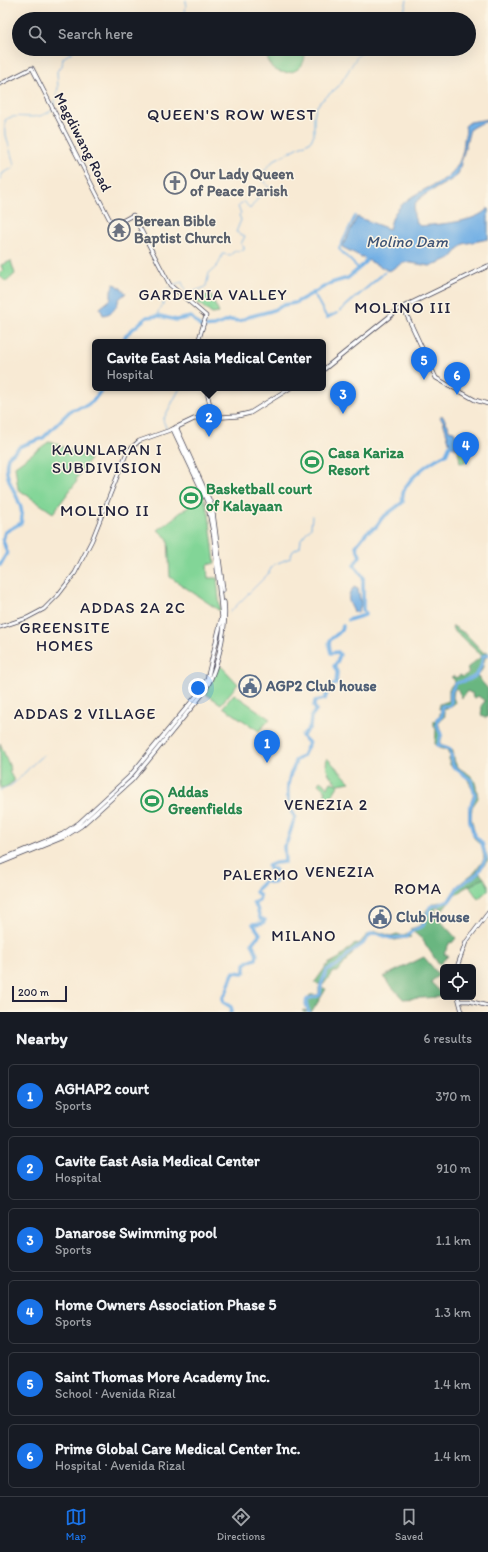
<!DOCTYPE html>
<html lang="en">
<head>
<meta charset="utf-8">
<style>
  :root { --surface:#171b24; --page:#20242c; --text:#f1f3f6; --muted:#9ea1a6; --line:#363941; --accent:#1a73e8 }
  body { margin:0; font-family:Itim,sans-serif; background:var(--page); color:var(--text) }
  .controls { position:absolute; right:12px; bottom:12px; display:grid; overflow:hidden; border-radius:6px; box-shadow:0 4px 16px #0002 }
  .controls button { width:36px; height:36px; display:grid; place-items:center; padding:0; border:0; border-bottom:1px solid var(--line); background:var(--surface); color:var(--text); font:20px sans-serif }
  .scale { position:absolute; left:12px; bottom:10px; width:55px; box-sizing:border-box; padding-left:4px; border:2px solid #22223b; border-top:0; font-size:11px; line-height:14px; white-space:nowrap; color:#22223b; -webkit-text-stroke:3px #fcf5e5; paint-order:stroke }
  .you { position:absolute; left:198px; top:688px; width:14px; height:14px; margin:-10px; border:3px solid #fff; border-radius:50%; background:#1a73e8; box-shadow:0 0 0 6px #1a73e833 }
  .badge { display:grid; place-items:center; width:26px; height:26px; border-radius:50%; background:var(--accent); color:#fff; font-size:13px; font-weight:700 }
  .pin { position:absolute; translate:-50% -33px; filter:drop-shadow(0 1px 2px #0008) }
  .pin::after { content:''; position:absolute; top:21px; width:14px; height:12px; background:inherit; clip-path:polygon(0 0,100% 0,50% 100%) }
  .popup { position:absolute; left:92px; top:339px; width:234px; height:52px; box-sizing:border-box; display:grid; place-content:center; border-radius:6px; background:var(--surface); filter:drop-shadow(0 1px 3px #0005); font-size:13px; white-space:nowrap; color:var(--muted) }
  .popup b { font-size:15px; color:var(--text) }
  .popup::after { content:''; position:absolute; left:50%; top:100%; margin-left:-8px; border:8px solid transparent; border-top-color:var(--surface) }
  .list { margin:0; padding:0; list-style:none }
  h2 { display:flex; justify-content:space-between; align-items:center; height:52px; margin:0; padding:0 16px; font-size:17px }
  h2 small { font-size:13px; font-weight:400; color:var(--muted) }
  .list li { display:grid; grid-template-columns:26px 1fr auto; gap:12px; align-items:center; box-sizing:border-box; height:64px; margin:0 8px 8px; padding:0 8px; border:1px solid var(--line); border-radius:6px }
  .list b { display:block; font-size:15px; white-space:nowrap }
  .list p { margin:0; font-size:13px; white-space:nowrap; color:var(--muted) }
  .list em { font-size:13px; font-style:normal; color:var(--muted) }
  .icon { flex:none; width:22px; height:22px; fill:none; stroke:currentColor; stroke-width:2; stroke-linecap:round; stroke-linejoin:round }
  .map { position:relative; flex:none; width:488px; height:1012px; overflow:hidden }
  .search { position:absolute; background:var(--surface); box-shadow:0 4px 16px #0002; left:12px; right:12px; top:12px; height:44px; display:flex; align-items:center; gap:10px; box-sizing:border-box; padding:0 14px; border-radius:22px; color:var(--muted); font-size:15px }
  .sheet { height:484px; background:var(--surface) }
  nav { display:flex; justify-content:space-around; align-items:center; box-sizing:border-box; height:56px; border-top:1px solid var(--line); background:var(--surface); font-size:11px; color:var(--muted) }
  nav a { display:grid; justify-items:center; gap:2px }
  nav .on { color:var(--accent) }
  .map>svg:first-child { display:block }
  .green { fill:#82d597; stroke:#527c69 }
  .forest { fill:#69b680; stroke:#466c5e }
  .water { fill:#73b0e5; stroke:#4a6990 }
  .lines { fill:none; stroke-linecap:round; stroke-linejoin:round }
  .stream { stroke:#73b0e5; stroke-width:1 }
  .canal { stroke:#73b0e5; stroke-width:2 }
  .river { stroke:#73b0e5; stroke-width:3.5 }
  .secondary-casing { stroke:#424052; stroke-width:4.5 }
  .primary-casing { stroke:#424052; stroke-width:5 }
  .secondary { stroke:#fff; stroke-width:3 }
  .primary { stroke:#fff; stroke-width:3.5 }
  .labels { text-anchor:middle; stroke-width:3; stroke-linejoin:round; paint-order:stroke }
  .street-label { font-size:15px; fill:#22223b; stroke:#fcf5e5 }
  .worship-label { font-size:15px; font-weight:bold; fill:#5b616d; stroke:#fcf5e5; text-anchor:start }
  .leisure-label { font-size:15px; font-weight:bold; fill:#27864d; stroke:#fcf5e5; text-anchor:start }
  .service-label { font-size:15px; font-weight:bold; fill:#4e5e75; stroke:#fcf5e5; text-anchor:start }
  .water-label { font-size:16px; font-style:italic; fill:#3e5476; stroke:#fcf5e5 }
  .neighbourhood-label { font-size:16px; letter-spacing:1px; fill:#22223b; stroke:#fcf5e5 }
  .quarter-label { font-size:17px; letter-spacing:1px; fill:#22223b; stroke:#fcf5e5 }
</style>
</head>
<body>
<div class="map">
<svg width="488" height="1012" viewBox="0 0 488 1012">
  <rect width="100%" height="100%" fill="#fcf5e5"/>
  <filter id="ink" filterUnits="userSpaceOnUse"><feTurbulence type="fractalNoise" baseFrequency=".025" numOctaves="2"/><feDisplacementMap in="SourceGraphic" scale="8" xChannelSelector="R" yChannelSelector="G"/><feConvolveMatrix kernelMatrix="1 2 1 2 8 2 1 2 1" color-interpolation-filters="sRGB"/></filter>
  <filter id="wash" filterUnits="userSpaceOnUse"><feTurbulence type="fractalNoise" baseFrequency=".012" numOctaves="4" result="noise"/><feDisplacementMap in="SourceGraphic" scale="16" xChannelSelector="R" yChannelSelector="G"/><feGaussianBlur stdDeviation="0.9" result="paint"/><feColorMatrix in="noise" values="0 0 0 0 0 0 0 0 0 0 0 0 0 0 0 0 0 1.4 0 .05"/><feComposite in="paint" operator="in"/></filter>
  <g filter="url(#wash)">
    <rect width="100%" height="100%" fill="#f8ead4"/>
    <path class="green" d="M268,49H304C312,79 261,82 268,49Z
      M11,261L15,274L6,282L0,276V272L3,271L1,265Z
      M210,294L219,313L212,314L193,299Z
      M464,435L468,454L465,456L467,462L460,463L458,447L456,444L460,442L456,436Z
      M50,441L90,459L76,479L77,481L53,513L18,489L15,466Z
      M203,495L209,514L215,563L207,565L208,578H217L220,611L170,577L168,539L158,530Z
      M221,666L238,684L221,704L206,694L217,669Z
      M234,694L270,719L259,731L223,707Z
      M0,743L11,770L9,771L14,781L6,787L0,788Z
      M327,758L350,782L339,784L330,799L324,794L326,791L318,784L320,781L328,787L331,782L338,784C330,777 324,770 327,758Z
      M484,878L488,885V890L478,899L469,886Z"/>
    <path class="forest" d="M453,626L466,634L484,653L488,652V656L485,658L482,670L477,676L488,689V717L485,718L481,715L482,709L481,706L485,701L478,696L475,698L472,696L473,694L467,691L462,698L457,688L454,690L453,697L455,703L447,709H439L440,704L449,701V689L455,681L451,677L454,676L455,678L461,675L462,677L469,673L467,668L482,656L452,629Z
      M444,711L445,716L438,722L442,736L440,744L449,747L453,751V755H449L447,749H441L435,744L436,729L434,727V721L440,716V712Z
      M454,757C454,769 465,770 472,777C476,781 477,792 478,798L472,807L471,817L475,835L483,843L488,860L479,872L484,878L463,889L458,894L456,893L443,910L438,907L435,909L437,917L456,938L452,943L450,942L444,954L448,956L439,965L422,939L410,929C431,924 419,916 430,906C435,901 443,903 449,900L457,886L476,871L484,859L482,845L474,838L469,819V809L474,793L471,786L467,778L450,765L449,758Z
      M376,931L391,936L397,934L403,936L407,933L411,937L395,940L376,934L371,935L354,951L338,972H333L323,985L314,983L328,964L339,958L353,945L360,943L366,936Z
      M424,957L439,975L431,982L442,994L440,997L403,999L383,977Z
      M319,987L326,989L312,1012H303V1010L306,1011L307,1009L305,1004L310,995H319Z"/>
    <path class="water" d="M488,119V121L477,125L470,129L458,175C446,185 429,190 418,200C411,207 413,221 420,226C438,224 476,223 488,208V239L463,244L451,258L430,266L405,262L389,271L342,247L357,217L389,229C391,222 393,214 398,209C421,181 461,189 464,141C464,136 467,132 465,126L470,122Z
      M114,284L117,285L126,293L119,299C117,307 113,314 103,315L100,308L111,299V290Z
      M442,415L448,425L449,430L454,431L459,442L455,444L457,449L450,445L443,421L440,418Z
      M354,587L358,589L361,604L358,613L354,612C349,601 345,598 354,587Z"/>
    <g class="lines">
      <path class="stream" d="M185,19L186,0
        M402,19L407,0
        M54,105L58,88L57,71L62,66L63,58L72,52L73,49
        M0,179L3,173L13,168L14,165L6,135L5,120C18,111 34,124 52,110
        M384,273L387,270
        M173,285L182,282L185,290C192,293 200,290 206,286L209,273C217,267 220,264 222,254L230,255L235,251L244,250V247L241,244L245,236L236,232L241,220L239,215L241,213L238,207L244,201L250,209L261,194L270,190L264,180L265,170L274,160L311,141L314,134V116L316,108L320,102L339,86L358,55L370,49
        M160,316L158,312L163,305L167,289L170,287
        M167,430L163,420L180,388
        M230,612L268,574L273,565L290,558L293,551L300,547L301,539L311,527L312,516
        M0,790C15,789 30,763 44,755"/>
      <path class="canal" d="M355,216L339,249L359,269
        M312,294L315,296L327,318L337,313
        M340,311L384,273"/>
      <path class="river" d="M122,342L127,334L147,317L160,316L176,320L191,317L201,327L214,326L230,320L240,321L248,317L271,311L284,305L295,303L331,283L348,278L364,264L369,256
        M0,565L7,553L3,540L5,532L21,523C27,499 0,483 8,457L21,446L43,438L71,410L86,406L93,401L103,388
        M348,620L365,615V612L363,611V577L354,565L360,556L356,546L367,532L376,527L382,518L403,502C398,483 431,461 446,454L450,445
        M245,972V964L249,961L256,959L257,954L252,943L260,934L253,924L263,923L265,920L260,918L257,908L253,903L259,900L260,896L256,892L257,889L265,881L272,883L275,882L277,873L275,869H269L268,866L275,863L285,862L284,846L287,842L295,817C287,807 286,788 290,776C291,770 296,768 295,761L303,756L309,743L302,736L310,727L311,717L316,710L314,706L315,701L325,699L329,687L336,684L337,672L334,666L337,662L340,655L338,652L331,653C324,633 339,640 343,626
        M231,1012L232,1011L231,1007L223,1002V997C229,991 229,980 234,972L243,973
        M309,1012C301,994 312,1000 320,995L321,985L327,970L340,964L350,952L361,945L371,934L376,933L391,938L406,937L413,930L423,926L430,907L449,901L458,887L478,873L486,858L482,843L474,835L470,821V808L475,795L471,780L453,766L450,749L438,745L441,735L437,725V720L442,716V706H448L451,704V692L455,684C458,682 460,682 464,681C478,678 481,669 483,656L488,655"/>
    </g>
  </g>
  <g filter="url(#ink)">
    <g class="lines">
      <g class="secondary-casing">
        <path id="secondary" d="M0,84L32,68L113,226L133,215L170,285L206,316L198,342
          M403,307L436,378L475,400L488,404
          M206,388L213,418
          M0,627L27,618L44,609L58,595L75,573L92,540L127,452L139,441L173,429
          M457,967L466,942L488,913
          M458,997L462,1012
          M460,1001H469L488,1006"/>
      </g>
      <g class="primary-casing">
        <path id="primary" d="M323,370L399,309L488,266
          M176,427L212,506L223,590
          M0,860L63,834L79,823L129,777L198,694L207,680L222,617L214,537L207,501L173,429L194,419L237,416L250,413L290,388
          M0,863L64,837L81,826L132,780L201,696C217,675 227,628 224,602"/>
      </g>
      <use href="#secondary" class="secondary"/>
      <use href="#primary" class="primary"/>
    </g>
  </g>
  <defs>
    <g id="church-ring" transform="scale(1.15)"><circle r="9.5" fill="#fcf5e5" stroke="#6b7280" stroke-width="1.5"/><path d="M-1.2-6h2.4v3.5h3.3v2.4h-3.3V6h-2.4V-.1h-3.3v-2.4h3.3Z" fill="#6b7280"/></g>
    <g id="temple-ring" transform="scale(1.15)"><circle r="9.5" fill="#fcf5e5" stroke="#6b7280" stroke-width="1.5"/><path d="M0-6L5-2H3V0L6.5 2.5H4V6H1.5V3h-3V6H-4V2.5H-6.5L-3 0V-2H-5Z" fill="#6b7280"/></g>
    <g id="stadium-ring" transform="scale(1.15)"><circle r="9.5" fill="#fcf5e5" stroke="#2e9e5b" stroke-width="1.5"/><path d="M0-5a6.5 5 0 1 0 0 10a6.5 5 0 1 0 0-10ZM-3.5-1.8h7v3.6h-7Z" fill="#2e9e5b"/></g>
    <g id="civic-ring" transform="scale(1.15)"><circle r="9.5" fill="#fcf5e5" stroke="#5c6f8a" stroke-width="1.5"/><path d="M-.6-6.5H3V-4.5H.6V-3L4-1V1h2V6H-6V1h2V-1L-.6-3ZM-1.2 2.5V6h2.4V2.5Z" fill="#5c6f8a"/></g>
  </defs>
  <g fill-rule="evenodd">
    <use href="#church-ring" x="175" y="183"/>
    <use href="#temple-ring" x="119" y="230"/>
    <use href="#stadium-ring" x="312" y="462"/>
    <use href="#stadium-ring" x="191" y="498"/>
    <use href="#civic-ring" x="250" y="686"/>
    <use href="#stadium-ring" x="152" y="801"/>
    <use href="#civic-ring" x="380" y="917"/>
  </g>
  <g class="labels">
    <g class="street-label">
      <text transform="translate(83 142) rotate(63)" y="5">Magdiwang Road</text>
    </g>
    <g class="worship-label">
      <text x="190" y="179">Our Lady Queen<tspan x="190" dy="17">of Peace Parish</tspan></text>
      <text x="134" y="226">Berean Bible<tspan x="134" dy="17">Baptist Church</tspan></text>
    </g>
    <g class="leisure-label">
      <text x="328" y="458">Casa Kariza<tspan x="328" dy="17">Resort</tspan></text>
      <text x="206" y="494">Basketball court<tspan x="206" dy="17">of Kalayaan</tspan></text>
      <text x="168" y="797">Addas<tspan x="168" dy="17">Greenfields</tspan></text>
    </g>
    <g class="service-label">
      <text x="266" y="691">AGP2 Club house</text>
      <text x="396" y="922">Club House</text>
    </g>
    <g class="water-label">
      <text x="407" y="247">Molino Dam</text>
    </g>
    <g class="neighbourhood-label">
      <text x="213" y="300">GARDENIA VALLEY</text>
      <text x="107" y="455">KAUNLARAN I<tspan x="107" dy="18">SUBDIVISION</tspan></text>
      <text x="133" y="613">ADDAS 2A 2C</text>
      <text x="65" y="633">GREENSITE<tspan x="65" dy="18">HOMES</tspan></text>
      <text x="85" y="719">ADDAS 2 VILLAGE</text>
      <text x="326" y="810">VENEZIA 2</text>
      <text x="340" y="877">VENEZIA</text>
      <text x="261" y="880">PALERMO</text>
      <text x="418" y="894">ROMA</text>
      <text x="304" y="941">MILANO</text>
    </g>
    <g class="quarter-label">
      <text x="232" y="120">QUEEN'S ROW WEST</text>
      <text x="403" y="313">MOLINO III</text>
      <text x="105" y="516">MOLINO II</text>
    </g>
  </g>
</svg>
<div class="controls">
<button><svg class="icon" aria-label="locate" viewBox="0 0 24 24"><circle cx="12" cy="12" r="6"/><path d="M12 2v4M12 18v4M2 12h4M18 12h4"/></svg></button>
</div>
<div class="scale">200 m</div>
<div class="you"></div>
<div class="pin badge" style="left:267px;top:763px">1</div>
<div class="pin badge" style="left:209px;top:437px">2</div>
<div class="popup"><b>Cavite East Asia Medical Center</b>Hospital</div>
<div class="pin badge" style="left:343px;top:414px">3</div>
<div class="pin badge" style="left:466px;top:465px">4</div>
<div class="pin badge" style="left:424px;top:380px">5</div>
<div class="pin badge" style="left:457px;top:395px">6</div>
<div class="search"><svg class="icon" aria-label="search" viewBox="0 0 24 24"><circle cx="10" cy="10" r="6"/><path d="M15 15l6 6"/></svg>Search here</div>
</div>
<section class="sheet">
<h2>Nearby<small>6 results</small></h2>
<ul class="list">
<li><span class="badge">1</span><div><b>AGHAP2 court</b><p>Sports</p></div><em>370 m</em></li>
<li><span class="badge">2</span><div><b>Cavite East Asia Medical Center</b><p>Hospital</p></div><em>910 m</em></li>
<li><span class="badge">3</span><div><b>Danarose Swimming pool</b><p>Sports</p></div><em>1.1 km</em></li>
<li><span class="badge">4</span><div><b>Home Owners Association Phase 5</b><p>Sports</p></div><em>1.3 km</em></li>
<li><span class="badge">5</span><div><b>Saint Thomas More Academy Inc.</b><p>School · Avenida Rizal</p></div><em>1.4 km</em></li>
<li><span class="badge">6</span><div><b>Prime Global Care Medical Center Inc.</b><p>Hospital · Avenida Rizal</p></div><em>1.4 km</em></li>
</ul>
</section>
<nav>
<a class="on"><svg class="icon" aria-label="map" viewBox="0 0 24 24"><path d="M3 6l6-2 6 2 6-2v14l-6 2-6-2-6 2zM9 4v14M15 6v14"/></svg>Map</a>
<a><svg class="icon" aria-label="directions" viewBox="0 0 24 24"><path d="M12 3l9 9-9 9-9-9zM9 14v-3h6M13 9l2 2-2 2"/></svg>Directions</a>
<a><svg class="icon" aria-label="saved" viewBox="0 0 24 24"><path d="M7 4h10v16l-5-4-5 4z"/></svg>Saved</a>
</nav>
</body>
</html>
